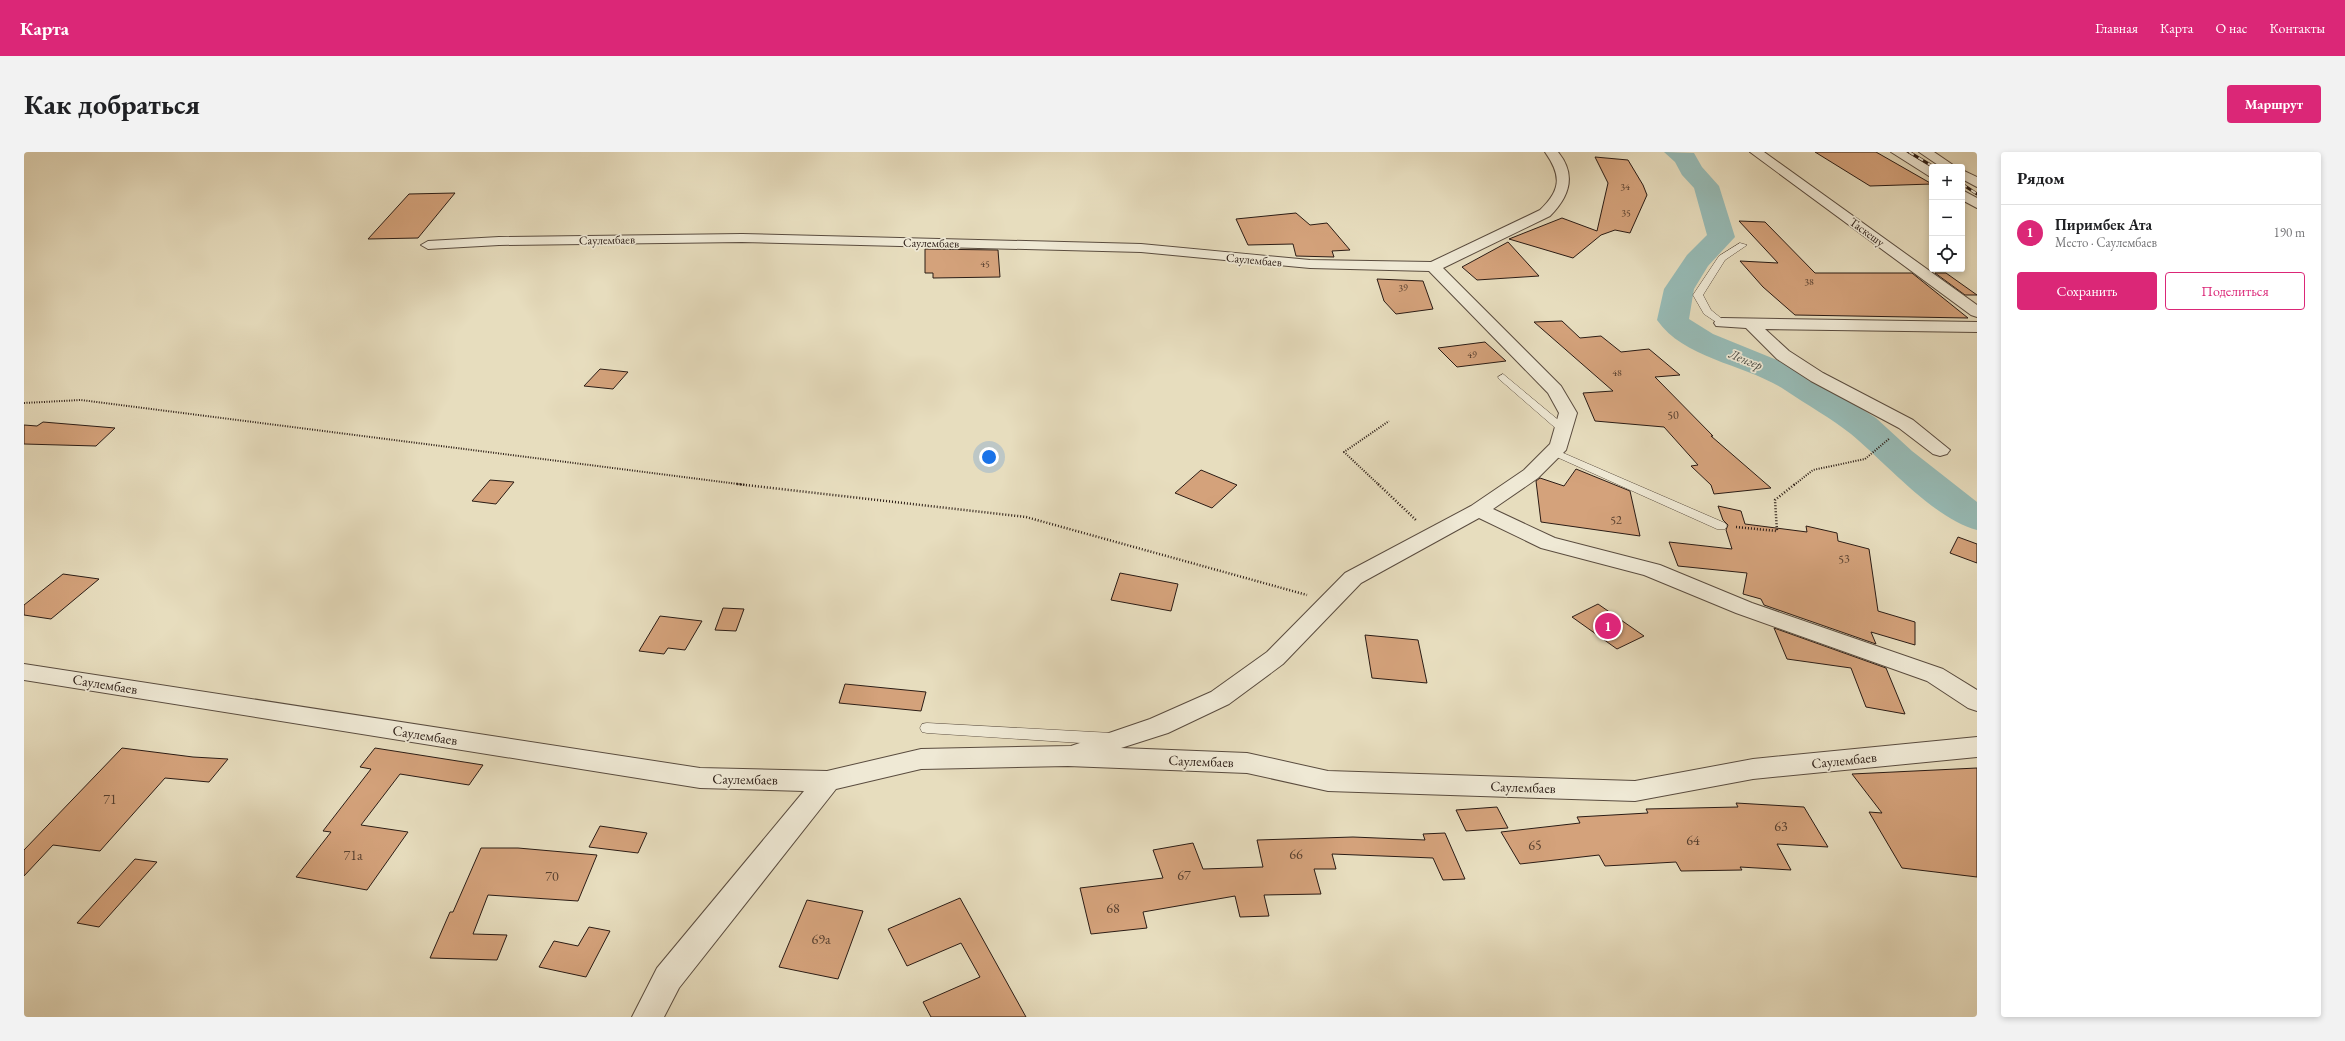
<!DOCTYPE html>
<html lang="ru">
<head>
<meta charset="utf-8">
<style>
  :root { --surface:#fff; --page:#f2f2f2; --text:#202124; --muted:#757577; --line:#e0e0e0; --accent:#db2777 }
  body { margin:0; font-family:"EB Garamond",serif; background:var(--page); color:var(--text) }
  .controls { position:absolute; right:12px; top:12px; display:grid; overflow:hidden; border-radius:4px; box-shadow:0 2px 6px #0003 }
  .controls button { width:36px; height:36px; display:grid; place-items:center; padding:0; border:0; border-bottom:1px solid var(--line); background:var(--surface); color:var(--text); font:20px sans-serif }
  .you { position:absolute; left:965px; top:305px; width:14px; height:14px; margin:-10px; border:3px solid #fff; border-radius:50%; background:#1a73e8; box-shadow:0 0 0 6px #1a73e833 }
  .badge { display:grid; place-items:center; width:26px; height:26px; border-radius:50%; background:var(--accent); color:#fff; font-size:13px; font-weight:700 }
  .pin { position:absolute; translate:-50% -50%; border:2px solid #fff; box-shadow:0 1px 4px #0006 }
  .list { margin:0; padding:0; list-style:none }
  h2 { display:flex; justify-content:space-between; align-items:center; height:52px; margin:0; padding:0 16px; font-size:17px }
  h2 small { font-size:13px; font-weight:400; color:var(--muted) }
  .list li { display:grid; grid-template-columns:26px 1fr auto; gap:12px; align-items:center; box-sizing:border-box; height:56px; padding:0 16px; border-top:1px solid var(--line) }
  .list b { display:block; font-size:15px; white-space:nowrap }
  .list p { margin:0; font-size:13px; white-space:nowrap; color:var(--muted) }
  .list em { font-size:13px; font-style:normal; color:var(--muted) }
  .actions { display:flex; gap:8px; padding:12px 16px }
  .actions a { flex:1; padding:9px 0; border:1px solid var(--accent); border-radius:4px; text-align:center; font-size:14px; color:var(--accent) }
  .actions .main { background:var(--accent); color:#fff }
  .icon { flex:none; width:22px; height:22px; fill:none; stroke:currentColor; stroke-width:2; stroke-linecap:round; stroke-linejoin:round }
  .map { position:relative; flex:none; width:1953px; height:865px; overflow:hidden; border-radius:4px }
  header { display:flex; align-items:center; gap:24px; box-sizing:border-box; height:56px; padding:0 20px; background:var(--accent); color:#fff }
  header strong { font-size:19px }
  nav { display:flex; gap:22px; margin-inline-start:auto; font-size:14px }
  .intro { display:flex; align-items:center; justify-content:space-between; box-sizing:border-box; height:96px; padding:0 24px }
  h1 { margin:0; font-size:28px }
  .button { padding:10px 18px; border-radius:4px; background:var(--accent); color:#fff; font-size:14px; font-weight:700 }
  main { display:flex; gap:24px; padding:0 24px }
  aside { flex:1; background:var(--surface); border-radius:4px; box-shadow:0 2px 6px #0003 }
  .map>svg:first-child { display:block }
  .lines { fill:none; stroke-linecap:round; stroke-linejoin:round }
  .river { fill:#97bbb6; fill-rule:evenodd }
  .building { fill:#d4a27b; stroke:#2b1c15 }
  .service-casing { stroke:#5a4c3f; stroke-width:1 }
  .minor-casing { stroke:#5a4c3f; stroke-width:2 }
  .path-far1 { stroke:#2b1c15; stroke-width:2; stroke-dasharray:1 1.5; stroke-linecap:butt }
  .path { stroke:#2b1c15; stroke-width:2.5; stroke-dasharray:1 2; stroke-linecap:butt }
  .service { fill:#efe9d5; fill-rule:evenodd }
  .minor { fill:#efe9d5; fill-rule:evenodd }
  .rail-casing { stroke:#2b1c15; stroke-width:3 }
  .rail { stroke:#efe9d5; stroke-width:2; stroke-dasharray:5.5; stroke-linecap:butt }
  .labels { text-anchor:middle; stroke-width:3.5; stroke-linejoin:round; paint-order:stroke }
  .far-number-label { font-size:10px; fill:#553e2e }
  .far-street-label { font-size:12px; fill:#2b1c15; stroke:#efe9d5 }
  .number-label { font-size:12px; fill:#553e2e }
  .far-water-label { font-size:13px; font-style:italic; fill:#4b4c45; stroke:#efe9d5 }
  .street-label { font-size:14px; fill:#2b1c15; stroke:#efe9d5 }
  .near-number-label { font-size:14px; fill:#553e2e }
</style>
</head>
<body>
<header>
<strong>Карта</strong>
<nav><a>Главная</a><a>Карта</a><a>О нас</a><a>Контакты</a></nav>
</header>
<div class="intro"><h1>Как добраться</h1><a class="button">Маршрут</a></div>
<main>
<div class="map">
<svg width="1953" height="865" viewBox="0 0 1953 865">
  <rect width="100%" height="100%" fill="#e7ddbe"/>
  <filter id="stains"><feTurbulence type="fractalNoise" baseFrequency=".005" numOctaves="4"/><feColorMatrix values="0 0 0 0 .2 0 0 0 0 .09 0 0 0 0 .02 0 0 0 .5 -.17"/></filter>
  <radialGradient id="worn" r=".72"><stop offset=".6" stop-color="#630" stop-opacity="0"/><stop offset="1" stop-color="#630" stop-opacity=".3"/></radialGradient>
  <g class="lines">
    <path class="river" d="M1640,0L1670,1L1678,15L1695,34L1711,85L1684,114L1670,137L1665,167L1689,182L1775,217L1852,266L1888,299L1953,350V378C1910,367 1862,311 1827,282C1807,266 1783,253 1761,238C1722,212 1661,208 1633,168L1640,137L1663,103L1683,83L1670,36L1658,23L1651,10Z"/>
  </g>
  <path class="building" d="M1791,0H1852L1908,32L1846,34Z
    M1571,5L1604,8L1619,33L1623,43L1606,81L1591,78L1577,83L1549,106L1485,87L1538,66L1573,79L1584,31Z
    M431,41L394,86L344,87L385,42Z
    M1272,61L1286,73L1303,71L1326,98L1308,99L1310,105L1272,104L1269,92L1224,93L1212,67Z
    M1715,69L1741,70L1791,121H1888L1944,166L1771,163L1739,135L1716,109L1754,111Z
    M1484,90L1515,124L1453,128L1438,115Z
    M901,97L974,98L976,125L909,126V121H901Z
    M1911,121H1922L1953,143H1941Z
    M1353,127L1399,129L1409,157L1372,162L1360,149Z
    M1538,169L1556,186L1577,184L1597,200L1625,197L1656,223L1631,225L1689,284H1687L1747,336L1690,342L1687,333L1667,314L1674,313L1640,275L1571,269L1559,241L1589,239L1510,170Z
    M1461,190L1482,209L1433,215L1414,196Z
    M576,217L604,220L589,237L560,234Z
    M19,270L91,276L72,294L0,292V273L13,274Z
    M1552,317L1606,339L1616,384L1517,370L1512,329L1516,326L1540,334Z
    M1177,318L1213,333L1188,356L1151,341Z
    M466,328L490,330L472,352L448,349Z
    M1694,354L1717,359L1721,372L1783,380L1782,374L1813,381L1814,389L1845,397L1854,459L1891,470V493L1847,480L1852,492L1740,453L1737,447L1719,442L1723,421L1654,414L1645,390L1708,397L1702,378L1704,373L1699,368Z
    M1934,385L1953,392V411L1926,401Z
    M1096,421L1154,432L1147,459L1087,448Z
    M39,422L75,427L27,467L0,463V453Z
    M1574,452L1620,484L1593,497L1548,465Z
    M699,456L720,457L712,479L691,478Z
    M636,464L678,469L661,498L644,496L640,502L615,499Z
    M1750,476L1862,516L1881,562L1842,555L1827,516L1763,507Z
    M1341,483L1394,488L1403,531L1348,526Z
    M821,532L902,540L897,559L815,551Z
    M98,596L169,605L204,607L185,630L141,626L76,699L29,693L0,724V698Z
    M351,596L459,613L445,633L376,622L337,673L384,680L343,738L272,725L307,680L299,679L347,617L336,615Z
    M1953,616V725L1878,716L1845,660L1858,661L1828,622Z
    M1712,651L1780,655L1804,695L1753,692L1767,718L1716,715L1718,718L1657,719L1652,710L1581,714L1575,703L1496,712L1477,680L1556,671L1553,665L1624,661L1622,657L1714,655Z
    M1473,655L1484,676L1442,679L1432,658Z
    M576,674L623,681L614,701L565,695Z
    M1421,681L1441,727L1419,728L1409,706L1308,702L1312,717H1290L1297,742L1240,743L1245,764L1216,765L1211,744L1119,760L1123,776L1067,782L1056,736L1139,726L1129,698L1169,691L1179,717L1239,715L1233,688L1329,685L1401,688L1399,682Z
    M457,696H494L573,703L554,749L464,743L449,782L483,783L473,808L406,806L426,760H429Z
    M111,707L133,710L75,775L53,771Z
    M936,746L1002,865H907L899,850L956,825L937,791L883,814L864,777Z
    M783,748L839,759L814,827L755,815Z
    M565,775L586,779L562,825L515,815L530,789L554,794Z"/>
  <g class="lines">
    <g class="service-casing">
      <path id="service" d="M1716,91L1723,93L1701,108L1679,143L1687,158L1703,171L1698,174L1680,162L1669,143L1695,104Z
        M1479,222L1544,276V280H1536L1475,227L1474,225Z
        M1530,297L1701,371L1703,374L1701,377H1693L1526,302L1524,300Z
        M903,571L1088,581L1093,583L1096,587L1093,591L1088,593L903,581L898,580L896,576L898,572Z"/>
    </g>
    <g class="minor-casing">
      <path id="minor" d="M1521,0H1534C1553,23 1545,45 1526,64L1419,116L1537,234L1553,261L1542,298L1514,326L1469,357L1531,386L1636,413L1728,451L1919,517L1953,538V559L1944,556L1903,529L1712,461L1620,423L1517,396L1455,366L1337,431L1259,512L1205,552L1144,581L1097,596L1223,601L1304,619L1611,629L1729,607L1953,585V605L1729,627L1611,649L1304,639L1223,621L1044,614L897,617L812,637L655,836L640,865H608L633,816L780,639L676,636L0,528V512L676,616L803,619L897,597L1047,594L1126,567L1187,540L1243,500L1321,421L1447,354L1500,318L1526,292L1535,261L1524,241L1405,119L1286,116L1117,100L718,90L475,93L404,97L397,93L404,89L475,85L718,82L1117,92L1286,108L1407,110L1516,58C1538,37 1537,23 1521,0Z
        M1726,0H1740L1953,153V165L1947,163Z
        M1867,0H1882L1908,16V26Z
        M1895,0H1910L1932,15H1917Z
        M1938,18L1953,25V35L1938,27Z
        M1938,38L1953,46V56L1938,48Z
        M1698,166L1953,170V180L1741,177L1765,199L1799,221L1889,268L1926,298L1923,302L1916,304L1909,302L1875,276L1787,229L1753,207L1722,176L1692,174L1690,171L1692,168Z"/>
    </g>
    <path class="path-far1" d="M0,251L57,248L722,333
      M1355,333L1320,300L1365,269
      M1770,333L1789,318L1841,307L1866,286"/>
    <path class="path" d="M713,332L1002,365L1283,443
      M1354,332L1393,369
      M1712,375L1753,379L1751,348L1771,332"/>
    <use href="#service" class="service"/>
    <use href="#minor" class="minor"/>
    <g class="rail-casing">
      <path id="rail" d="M1885,0L1910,15
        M1938,32L1953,42"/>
    </g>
    <use href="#rail" class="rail"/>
  </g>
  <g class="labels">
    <g class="far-number-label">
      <text x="1601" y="38">34</text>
      <text x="1602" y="64">35</text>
      <text x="961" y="115">45</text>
      <text x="1785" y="133">38</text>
      <text x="1379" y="139">39</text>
      <text x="1448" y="206">49</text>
      <text x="1593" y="224">48</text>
    </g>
    <g class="far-street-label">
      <text transform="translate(1843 80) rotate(36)" y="4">Таскешу</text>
      <text transform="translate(583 88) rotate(-1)" y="4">Саулембаев</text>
      <text transform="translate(907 91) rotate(1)" y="4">Саулембаев</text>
      <text transform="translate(1230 108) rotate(5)" y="4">Саулембаев</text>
    </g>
    <g class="number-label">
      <text x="1649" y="267">50</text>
      <text x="1592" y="372">52</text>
      <text x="1820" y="411">53</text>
    </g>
    <g class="far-water-label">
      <text transform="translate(1722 207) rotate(22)" y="5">Ленгер</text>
    </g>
    <g class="street-label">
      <text transform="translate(81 532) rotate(9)" y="5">Саулембаев</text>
      <text transform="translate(401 583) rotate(9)" y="5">Саулембаев</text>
      <text transform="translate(1820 608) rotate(-6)" y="5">Саулембаев</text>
      <text transform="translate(1177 609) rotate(2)" y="5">Саулембаев</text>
      <text transform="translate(721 627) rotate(1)" y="5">Саулембаев</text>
      <text transform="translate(1499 635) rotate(2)" y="5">Саулембаев</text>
    </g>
    <g class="near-number-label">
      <text x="86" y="652">71</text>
      <text x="1757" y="679">63</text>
      <text x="1669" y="693">64</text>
      <text x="1511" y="698">65</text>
      <text x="1272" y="707">66</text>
      <text x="329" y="708">71а</text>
      <text x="1160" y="728">67</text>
      <text x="528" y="729">70</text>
      <text x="1089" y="761">68</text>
      <text x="797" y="792">69а</text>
    </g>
  </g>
  <rect width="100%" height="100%" filter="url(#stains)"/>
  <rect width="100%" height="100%" fill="url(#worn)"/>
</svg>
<div class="controls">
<button>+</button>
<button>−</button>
<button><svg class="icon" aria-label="locate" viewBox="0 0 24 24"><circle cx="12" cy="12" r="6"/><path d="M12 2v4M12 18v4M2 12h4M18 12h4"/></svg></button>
</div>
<div class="you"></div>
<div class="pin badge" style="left:1584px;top:474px">1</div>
</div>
<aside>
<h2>Рядом<small></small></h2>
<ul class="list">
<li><span class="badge">1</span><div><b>Пиримбек Ата</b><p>Место · Саулембаев</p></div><em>190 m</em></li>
</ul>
<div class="actions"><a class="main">Сохранить</a><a>Поделиться</a></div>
</aside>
</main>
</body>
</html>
